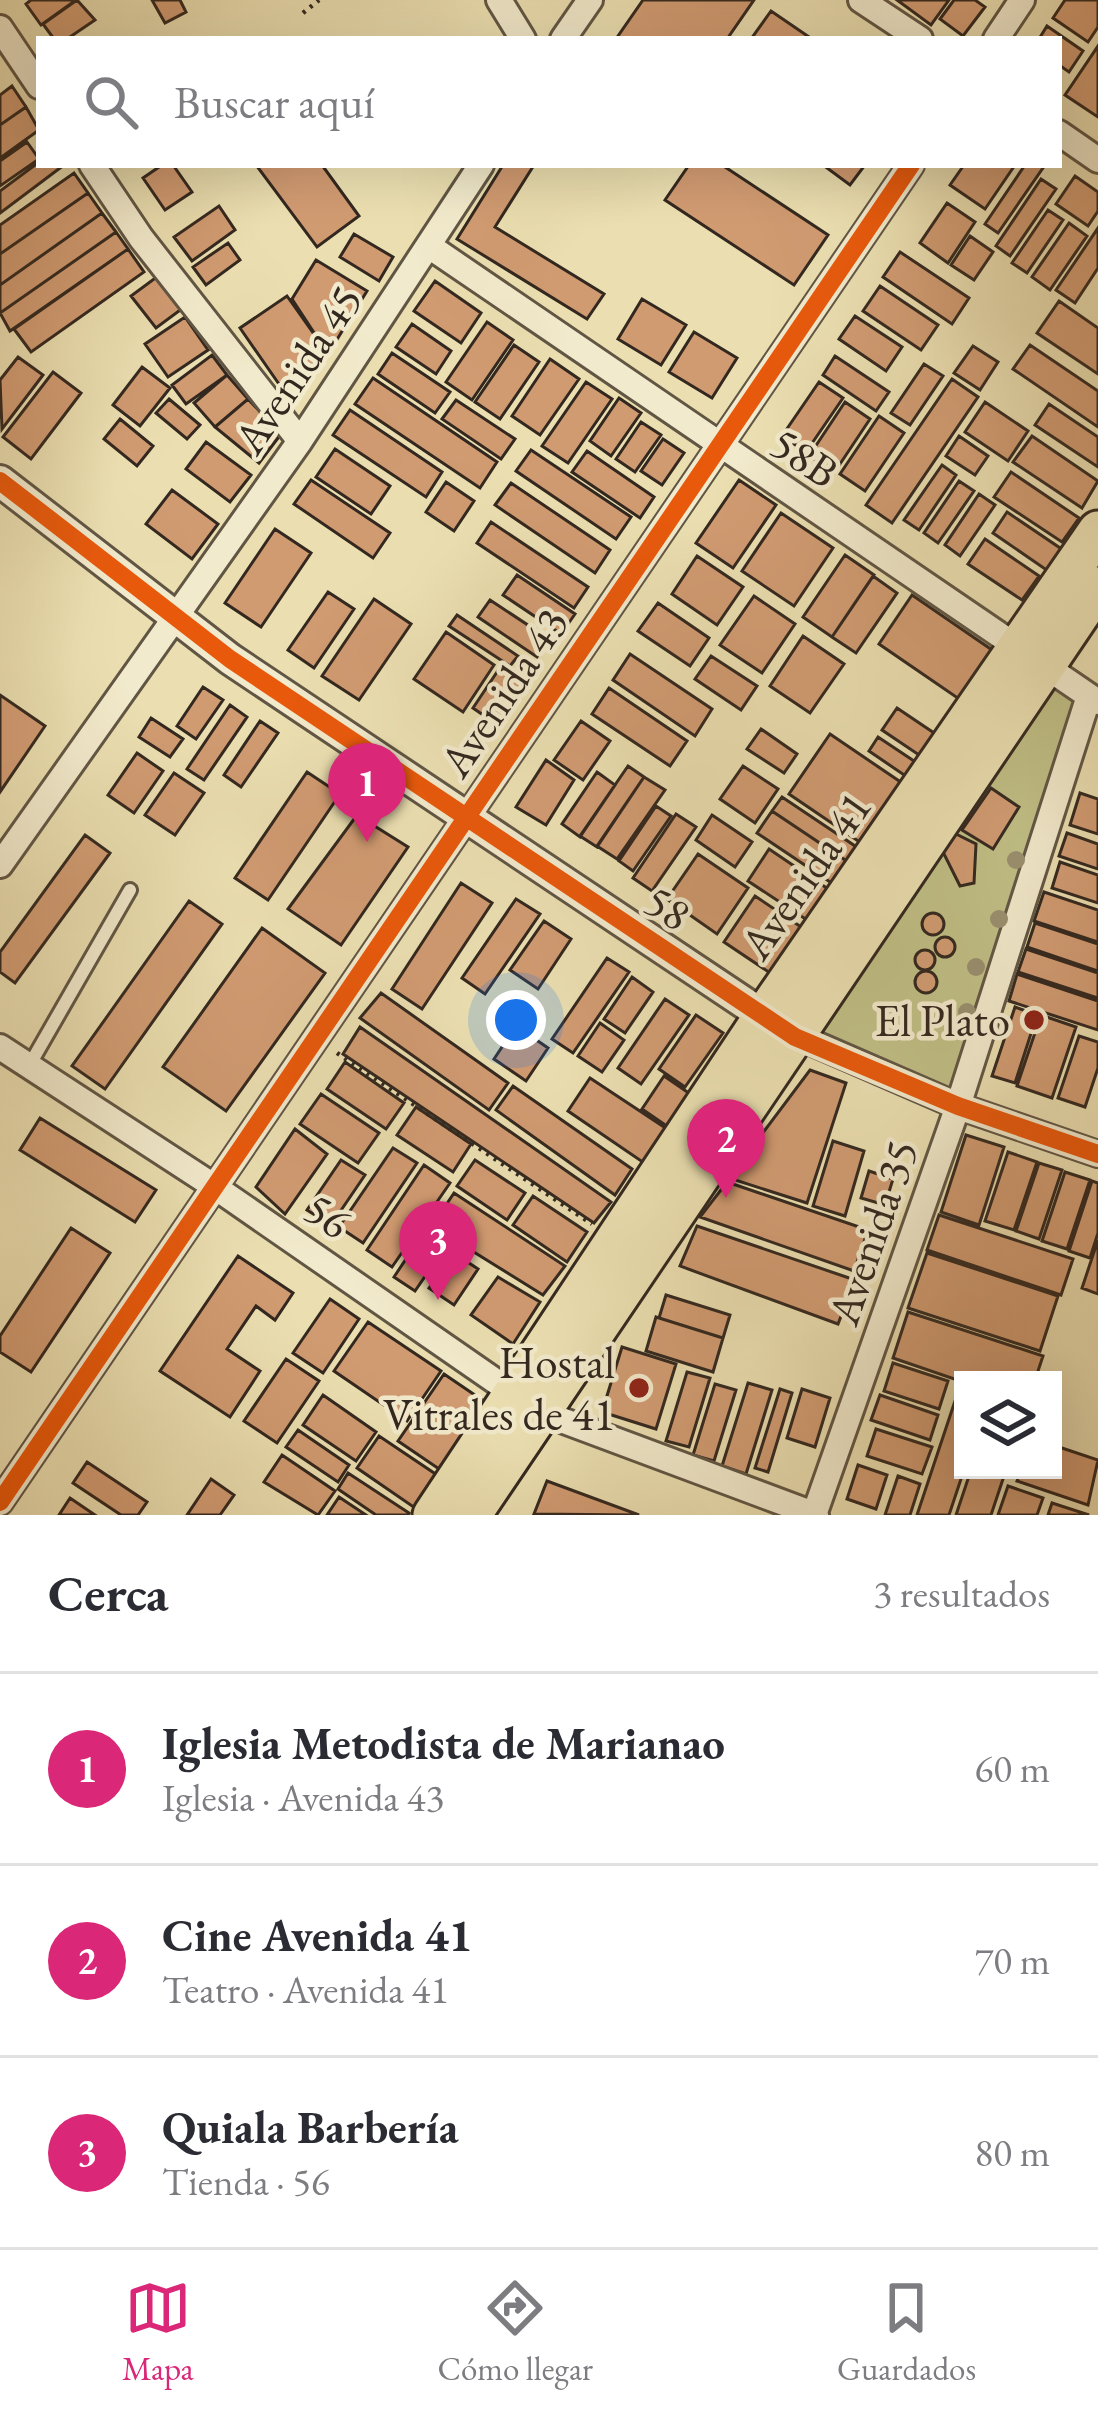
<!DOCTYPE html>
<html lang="es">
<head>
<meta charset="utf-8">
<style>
  :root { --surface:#fff; --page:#f7f7f7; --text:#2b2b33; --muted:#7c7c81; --line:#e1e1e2; --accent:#db2777 }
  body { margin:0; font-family:"EB Garamond",serif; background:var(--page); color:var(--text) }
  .controls { position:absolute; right:36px; bottom:36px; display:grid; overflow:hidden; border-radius:0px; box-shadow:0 12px 48px #0002 }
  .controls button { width:108px; height:108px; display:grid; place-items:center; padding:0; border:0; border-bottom:3px solid var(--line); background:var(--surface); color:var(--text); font:60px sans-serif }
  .you { position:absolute; left:516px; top:1020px; width:42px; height:42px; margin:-30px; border:9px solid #fff; border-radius:50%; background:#1a73e8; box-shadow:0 0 0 18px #1a73e833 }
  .badge { display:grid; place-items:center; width:78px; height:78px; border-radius:50%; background:var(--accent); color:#fff; font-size:39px; font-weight:700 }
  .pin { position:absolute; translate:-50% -99px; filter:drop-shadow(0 3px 6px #0008) }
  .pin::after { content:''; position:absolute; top:63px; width:42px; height:36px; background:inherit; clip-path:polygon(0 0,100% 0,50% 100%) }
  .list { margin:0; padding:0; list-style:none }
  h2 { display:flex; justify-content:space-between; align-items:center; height:156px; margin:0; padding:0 48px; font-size:51px }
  h2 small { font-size:39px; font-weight:400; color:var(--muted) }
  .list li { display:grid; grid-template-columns:78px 1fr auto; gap:36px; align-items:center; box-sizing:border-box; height:192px; padding:0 48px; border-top:3px solid var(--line) }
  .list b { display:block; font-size:45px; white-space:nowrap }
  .list p { margin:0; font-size:39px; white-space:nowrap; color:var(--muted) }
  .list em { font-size:39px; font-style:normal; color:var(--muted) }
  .icon { flex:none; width:66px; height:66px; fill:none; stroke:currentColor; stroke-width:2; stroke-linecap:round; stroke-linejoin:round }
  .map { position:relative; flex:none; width:1098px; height:1515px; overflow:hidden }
  .search { position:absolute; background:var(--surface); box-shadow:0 12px 48px #0002; left:36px; right:36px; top:36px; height:132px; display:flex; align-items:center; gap:30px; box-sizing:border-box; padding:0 42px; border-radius:0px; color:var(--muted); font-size:45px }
  .sheet { height:732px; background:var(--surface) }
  nav { display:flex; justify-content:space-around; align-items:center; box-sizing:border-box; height:168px; border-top:3px solid var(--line); background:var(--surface); font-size:33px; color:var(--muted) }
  nav a { display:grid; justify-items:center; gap:6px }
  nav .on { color:var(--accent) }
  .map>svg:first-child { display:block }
  .green { fill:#c0bf86; stroke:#7a7452; stroke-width:3 }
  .building { fill:#d19b72; stroke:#33281f; stroke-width:3 }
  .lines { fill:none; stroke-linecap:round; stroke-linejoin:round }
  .service-casing { stroke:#615644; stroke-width:18 }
  .minor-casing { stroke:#615644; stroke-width:30 }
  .tertiary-casing { stroke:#615644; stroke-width:36 }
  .primary-casing { stroke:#33281f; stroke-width:45 }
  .path { stroke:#33281f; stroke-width:4.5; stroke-dasharray:3 6; stroke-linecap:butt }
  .service { stroke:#f2eacc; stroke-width:12 }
  .minor { stroke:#f2eacc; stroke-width:24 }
  .tertiary { stroke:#f2eacc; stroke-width:30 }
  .primary { stroke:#ebdfb1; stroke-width:39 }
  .cycleway-casing { stroke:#f2eacc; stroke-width:26 }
  .cycleway { stroke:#e8590c; stroke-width:18 }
  .tree { fill:#998f6f }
  .poi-dot { fill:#8f2418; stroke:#f2eacc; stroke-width:4.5 }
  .labels { text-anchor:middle; stroke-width:9; stroke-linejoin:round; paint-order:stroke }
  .street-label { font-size:45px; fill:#33281f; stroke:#f2eacc }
  .poi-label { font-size:45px; fill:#33281f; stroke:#f2eacc; text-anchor:end }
</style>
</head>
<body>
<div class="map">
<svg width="1098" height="1515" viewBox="0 0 1098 1515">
  <rect width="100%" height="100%" fill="#ebdfb1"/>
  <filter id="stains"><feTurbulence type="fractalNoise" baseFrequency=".00167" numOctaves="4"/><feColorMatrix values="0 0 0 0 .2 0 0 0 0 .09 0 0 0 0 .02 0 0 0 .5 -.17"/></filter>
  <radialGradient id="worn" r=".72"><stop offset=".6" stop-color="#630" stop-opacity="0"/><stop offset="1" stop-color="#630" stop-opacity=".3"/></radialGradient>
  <path class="green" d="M1043,667L1088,699L958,1106L795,1037Z"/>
  <path class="building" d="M31,0H76L41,25L26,4Z
    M77,0L95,20L67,39H54L43,24Z
    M152,0H180L186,12L165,23Z
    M643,0H754L727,39H623L618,36Z
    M897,0H949L931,25Z
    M954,0H975L985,7L963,36L940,19Z
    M1065,0H1098V27L1088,42L1053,18Z
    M771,11L812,39H751Z
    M1047,26L1083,51L1069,72L1059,65V39H1039Z
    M1098,46V117L1065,95Z
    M12,86L26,107L0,125V95Z
    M26,107L39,130L0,158V125Z
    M27,142L39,159L0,186V161Z
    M39,162L64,165L0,213V191Z
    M162,165H173L192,192L165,210L143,178Z
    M256,165H322L359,216L317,247Z
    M503,165H534L495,227L604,294L587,319L457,239Z
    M689,165H722L828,235L794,285L665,200Z
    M823,165H865L850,185Z
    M964,165H1015L985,209L950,185Z
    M1025,165H1045L998,233L985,224Z
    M74,173L88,193L0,254V225Z
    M1075,176L1098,192V211L1088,226L1056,204Z
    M1041,179L1056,189L1010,256L996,246Z
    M88,193L102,213L0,285V254Z
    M947,203L975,222L948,263L920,243Z
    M219,206L235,230L192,261L174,237Z
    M1048,210L1063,220L1027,273L1012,263Z
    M102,213L116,232L0,313V285Z
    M1069,223L1087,236L1050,290L1032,277Z
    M1098,228V268L1075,303L1056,290Z
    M116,232L128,249L10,331L0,313Z
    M354,234L393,257L379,281L340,257Z
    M970,236L993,252L974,280L951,265Z
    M228,243L240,260L206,285L193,267Z
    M128,249L144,272L31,352L14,329Z
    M900,252L969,298L952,324L883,277Z
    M316,260L367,291L328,354L292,299Z
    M158,276L183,308L156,328L131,296Z
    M435,281L481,313L461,343L414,311Z
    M880,286L938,325L921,350L863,311Z
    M287,296L328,354L281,387L240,328Z
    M642,299L686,325L661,365L618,339Z
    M1059,301L1098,328V374L1037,333Z
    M855,316L902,347L886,371L839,339Z
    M185,317L208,350L168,377L145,344Z
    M487,322L513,340L472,400L446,382Z
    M412,324L451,351L436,374L396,347Z
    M694,332L737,358L712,398L669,372Z
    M514,345L539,362L500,419L475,402Z
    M1030,345L1098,391V427L1013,369Z
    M973,346L998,362L980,390L954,373Z
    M392,353L450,392L435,413L378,374Z
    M212,355L227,375L186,404L172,385Z
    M835,356L889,392L876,411L823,375Z
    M18,357L43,375L2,429L0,380Z
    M550,359L579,379L540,435L512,416Z
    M924,364L943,376L910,425L891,413Z
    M142,367L170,388L140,426L113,405Z
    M53,372L81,393L31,459L3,437Z
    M227,375L248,399L215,427L194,403Z
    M373,378L497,462L480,488L355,404Z
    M952,379L978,397L892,523L866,505Z
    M586,382L612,399L568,463L542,446Z
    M819,382L843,398L806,452L782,436Z
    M619,398L641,413L611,456L590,441Z
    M169,399L200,425L187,439L156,413Z
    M248,399L281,434L259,463L215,427Z
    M456,400L515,439L501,459L442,419Z
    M845,402L870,419L834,473L809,456Z
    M985,402L1028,431L1008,461L965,432Z
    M1049,404L1098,437V467L1035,425Z
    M350,410L442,472L426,497L333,435Z
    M879,416L904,433L865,491L840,474Z
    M120,419L153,446L137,466L104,439Z
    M641,422L661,435L635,472L616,459Z
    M959,436L988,456L975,475L946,456Z
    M1032,436L1098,481L1082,508L1013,462Z
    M663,439L684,453L662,485L641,471Z
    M206,442L251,475L230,502L186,469Z
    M335,449L390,486L371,514L316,477Z
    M531,450L631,517L616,539L516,471Z
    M587,451L654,497L640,518L572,472Z
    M942,465L956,475L919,530L904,520Z
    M1011,472L1079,518L1062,542L994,497Z
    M311,480L390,533L373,558L294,504Z
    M739,480L776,505L733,568L696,543Z
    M959,481L974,491L938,543L924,533Z
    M446,482L474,501L454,531L426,512Z
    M511,483L610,550L595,573L495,505Z
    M172,490L218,524L192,559L146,524Z
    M979,494L995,505L960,556L945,545Z
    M1007,512L1063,550L1048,571L993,533Z
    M781,513L833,548L794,606L742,571Z
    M491,522L588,587L574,608L477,543Z
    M275,529L311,553L261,627L225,603Z
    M985,539L1039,576L1022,600L968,564Z
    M845,555L874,575L832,637L803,617Z
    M697,556L743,587L717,625L672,594Z
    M517,575L575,614L561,634L503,595Z
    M873,576L897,593L856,653L832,637Z
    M328,592L354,609L314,668L288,650Z
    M912,595L995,652L962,701L879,644Z
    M754,596L795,624L762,673L720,645Z
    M374,599L411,624L359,700L322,676Z
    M490,600L549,639L537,657L478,617Z
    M658,603L709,638L690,666L638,631Z
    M457,615L518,656L510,666L449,626Z
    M446,632L494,665L463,712L414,679Z
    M803,636L844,664L810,713L770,686Z
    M630,654L712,709L695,736L613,680Z
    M711,656L757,686L741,710L695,679Z
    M503,663L530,680L499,726L473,708Z
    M203,687L223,700L196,739L177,726Z
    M609,688L687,741L670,766L592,714Z
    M0,695L45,726L0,792Z
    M230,705L247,717L204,780L187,769Z
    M897,708L940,737L925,759L882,730Z
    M151,718L183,739L170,757L139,737Z
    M260,721L278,733L241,787L224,775Z
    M581,721L610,741L583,780L554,760Z
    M761,729L797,754L784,773L747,749Z
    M830,734L905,785L864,845L789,794Z
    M878,737L920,765L910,779L869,751Z
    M137,753L163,771L134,813L108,795Z
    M546,760L574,780L546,825L516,807Z
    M628,766L644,777L597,847L580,836Z
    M743,766L778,789L755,823L720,799Z
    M307,772L340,794L268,900L235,878Z
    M597,772L615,785L580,837L562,824Z
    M174,773L204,793L175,835L145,815Z
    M644,777L665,790L617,859L597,846Z
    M991,788L1019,807L993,849L962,830Z
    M1080,793L1098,799V834L1070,825Z
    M782,797L861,850L851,864L772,811Z
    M656,806L671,816L633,871L619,861Z
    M772,811L851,864L836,886L757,833Z
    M676,814L696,827L652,891L633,878Z
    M357,815L408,847L341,945L288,909Z
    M712,815L752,842L735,867L696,840Z
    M954,833L976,844L974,883L960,886L941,848Z
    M1067,833L1098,844V869L1059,856Z
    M85,835L110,853L15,983L0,972V952Z
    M769,849L834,893L813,924L748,881Z
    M698,854L748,888L717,934L667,899Z
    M1060,862L1098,875V903L1052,888Z
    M461,883L492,903L422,1009L392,989Z
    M1044,892L1098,910V942L1034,921Z
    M755,896L810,933L779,979L724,942Z
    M516,899L540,914L485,994L462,978Z
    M189,901L222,924L105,1089L72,1066Z
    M922 924a11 11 0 1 1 22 0a11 11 0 1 1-22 0Z
    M544,921L571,939L538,989L510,970Z
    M1035,923L1098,944V971L1027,947Z
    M262,928L325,973L226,1111L163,1067Z
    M935 947a10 10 0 1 1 20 0a10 10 0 1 1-20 0Z
    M1026,949L1098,973V998L1018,972Z
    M915 960a10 10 0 1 1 20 0a10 10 0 1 1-20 0Z
    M607,958L629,972L573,1053L552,1039Z
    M915 982a11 11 0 1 1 22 0a11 11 0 1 1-22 0Z
    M1017,974L1098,1001V1030L1009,1001Z
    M632,977L653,992L625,1033L604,1019Z
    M381,993L508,1083L489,1110L360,1018Z
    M665,999L689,1015L641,1084L618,1068Z
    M1015,1007L1037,1015L1015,1083L992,1076Z
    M696,1015L723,1033L685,1087L659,1069Z
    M1041,1015L1076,1027L1052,1098L1017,1086Z
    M600,1023L624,1040L602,1072L578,1056Z
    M516,1026L548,1048L526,1081L494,1059Z
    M360,1027L611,1202L594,1223L343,1054Z
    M1079,1036L1098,1042V1068L1085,1107L1058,1098Z
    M345,1062L404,1103L386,1129L327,1089Z
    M810,1070L846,1083L807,1203L729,1178Z
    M664,1076L696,1098L674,1131L642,1109Z
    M590,1078L673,1133L650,1167L568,1111Z
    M513,1086L632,1169L615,1195L496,1110Z
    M321,1094L379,1133L358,1163L300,1124Z
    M416,1107L471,1144L453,1172L397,1135Z
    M40,1118L156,1190L135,1222L20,1150Z
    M295,1129L327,1154L285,1214L256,1187Z
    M966,1135L1004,1147L979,1225L941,1212Z
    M833,1141L864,1151L845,1216L813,1206Z
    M393,1148L417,1163L363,1243L339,1227Z
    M1008,1152L1037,1162L1014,1230L985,1221Z
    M341,1160L365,1175L331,1225L307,1210Z
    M475,1160L525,1193L507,1220L457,1186Z
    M1039,1163L1062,1170L1039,1239L1016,1231Z
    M424,1165L450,1183L392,1267L367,1250Z
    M869,1171L893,1179L885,1205L861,1198Z
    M1065,1172L1090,1180L1067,1249L1042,1241Z
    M1092,1181L1098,1183V1233L1090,1258L1069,1251Z
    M727,1182L868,1230L854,1271L700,1217Z
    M454,1193L565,1266L543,1295L432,1226Z
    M533,1196L587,1232L567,1262L513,1225Z
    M939,1215L1073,1259L1061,1295L927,1250Z
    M697,1226L855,1280L838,1324L680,1266Z
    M71,1228L110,1253L31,1372L0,1352V1336Z
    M424,1232L446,1246L415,1291L394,1277Z
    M1098,1240V1294L1082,1288Z
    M454,1253L478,1269L454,1305L429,1288Z
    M927,1253L1058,1296L1040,1351L908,1308Z
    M238,1256L293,1293L275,1320L256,1306L227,1349L260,1371L230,1417L160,1371Z
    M498,1277L540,1302L513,1344L471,1315Z
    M666,1295L730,1315L723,1338L659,1318Z
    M330,1299L359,1319L323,1373L293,1353Z
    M908,1312L1043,1356L1035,1380L963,1382L893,1358Z
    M656,1317L723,1338L713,1372L646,1351Z
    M368,1322L441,1371L407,1421L334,1371Z
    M622,1347L676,1364L656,1429L602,1412Z
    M286,1359L319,1381L277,1443L244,1421Z
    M893,1363L948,1381L939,1409L884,1391Z
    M687,1372L710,1378L689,1447L666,1441Z
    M444,1374L488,1404L442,1471L398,1441Z
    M748,1383L772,1390L746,1474L722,1466Z
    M715,1384L736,1390L714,1461L693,1455Z
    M780,1389L792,1393L768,1472L755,1468Z
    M802,1389L830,1398L815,1447L787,1438Z
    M958,1392L963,1393L964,1470L949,1515H917Z
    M323,1395L376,1432L356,1461L303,1425Z
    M880,1395L938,1415L930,1440L871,1420Z
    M876,1429L932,1447L922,1474L867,1456Z
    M298,1430L349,1465L338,1482L286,1447Z
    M379,1436L437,1475L415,1508L357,1468Z
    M1053,1445L1098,1460L1088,1505L1017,1481L1021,1470H1053Z
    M282,1455L335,1491L318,1515L264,1482Z
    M87,1462L147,1502L138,1515H121L73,1483Z
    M858,1465L887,1475L876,1509L847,1499Z
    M971,1470H1006L991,1515H956Z
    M348,1473L409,1513L408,1515H376L338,1489Z
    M898,1476L920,1484L910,1515H885Z
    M211,1479L234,1495L220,1515H187Z
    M547,1481L639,1515L534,1514Z
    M1008,1486L1043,1498L1037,1515H998Z
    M339,1497L366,1515H327Z
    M70,1498L95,1515H59Z
    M1052,1503L1089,1515H1048Z"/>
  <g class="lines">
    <g class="service-casing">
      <path id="service" d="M29,1066L130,890"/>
    </g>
    <g class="minor-casing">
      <path id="minor" d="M499,0L523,39
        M861,0L920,39
        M0,28L39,86
        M563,39L590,0
        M996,39L1022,0
        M1059,133L1098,160
        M92,165L141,238L300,441
        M429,246L1098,702
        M0,865L300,441L481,165
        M788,1032L958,1106L1098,1154
        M0,1047L212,1185L540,1412L816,1515
        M0,1502L911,165
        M814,1515L958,1106L1088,699"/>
    </g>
    <g class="tertiary-casing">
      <path id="tertiary" d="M0,481L230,659L764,1016"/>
    </g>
    <g class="primary-casing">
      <path id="primary" d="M433,1515L764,1016L1098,531
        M471,1515L1098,587"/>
    </g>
    <path class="path" d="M303,13L319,0
      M337,1053L592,1224"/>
    <use href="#service" class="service"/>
    <use href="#minor" class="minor"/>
    <use href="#tertiary" class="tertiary"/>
    <use href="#primary" class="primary"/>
    <g class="cycleway-casing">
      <path id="cycleway" d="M0,481L230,659L795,1037L958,1106L1098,1154
        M0,1502L911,165"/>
    </g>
    <use href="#cycleway" class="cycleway"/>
  </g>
  <g class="tree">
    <circle cx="1016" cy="860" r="9"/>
    <circle cx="999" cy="919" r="9"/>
    <circle cx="976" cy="967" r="9"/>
    <circle cx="967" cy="1012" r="9"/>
  </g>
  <g class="poi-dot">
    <circle cx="1034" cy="1020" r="12"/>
    <circle cx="639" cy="1388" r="12"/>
  </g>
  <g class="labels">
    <g class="street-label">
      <text transform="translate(297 369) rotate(-56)" y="16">Avenida 45</text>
      <text transform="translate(805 457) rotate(34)" y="16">58B</text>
      <text transform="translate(503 692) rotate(-56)" y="16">Avenida 43</text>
      <text transform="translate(805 875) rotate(-55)" y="16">Avenida 41</text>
      <text transform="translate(668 907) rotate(33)" y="16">58</text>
      <text transform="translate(328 1215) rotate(35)" y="16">56</text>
      <text transform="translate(872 1232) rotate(-71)" y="16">Avenida 35</text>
    </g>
    <g class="poi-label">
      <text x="1010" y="1036">El Plato</text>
      <text x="615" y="1378">Hostal<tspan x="615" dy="52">Vitrales de 41</tspan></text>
    </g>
  </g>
  <rect width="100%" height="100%" filter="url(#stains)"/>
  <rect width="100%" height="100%" fill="url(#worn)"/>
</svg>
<div class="controls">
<button><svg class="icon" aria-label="layers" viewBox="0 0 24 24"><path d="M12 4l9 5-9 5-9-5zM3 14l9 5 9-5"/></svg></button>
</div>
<div class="you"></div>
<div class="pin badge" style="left:367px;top:842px">1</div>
<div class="pin badge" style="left:726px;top:1198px">2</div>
<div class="pin badge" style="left:438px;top:1300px">3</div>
<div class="search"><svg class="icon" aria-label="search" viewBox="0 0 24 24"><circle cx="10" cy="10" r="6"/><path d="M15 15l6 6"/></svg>Buscar aquí</div>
</div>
<section class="sheet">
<h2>Cerca<small>3 resultados</small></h2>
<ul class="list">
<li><span class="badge">1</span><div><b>Iglesia Metodista de Marianao</b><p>Iglesia · Avenida 43</p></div><em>60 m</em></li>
<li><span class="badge">2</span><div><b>Cine Avenida 41</b><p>Teatro · Avenida 41</p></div><em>70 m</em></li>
<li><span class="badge">3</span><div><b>Quiala Barbería</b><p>Tienda · 56</p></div><em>80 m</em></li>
</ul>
</section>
<nav>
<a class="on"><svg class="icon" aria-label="map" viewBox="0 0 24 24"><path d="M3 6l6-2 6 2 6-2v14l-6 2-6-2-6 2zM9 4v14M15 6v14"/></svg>Mapa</a>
<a><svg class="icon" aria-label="directions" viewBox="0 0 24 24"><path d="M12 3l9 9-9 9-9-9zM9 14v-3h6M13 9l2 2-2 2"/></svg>Cómo llegar</a>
<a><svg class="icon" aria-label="saved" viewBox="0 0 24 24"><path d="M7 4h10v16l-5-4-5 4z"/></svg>Guardados</a>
</nav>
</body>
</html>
